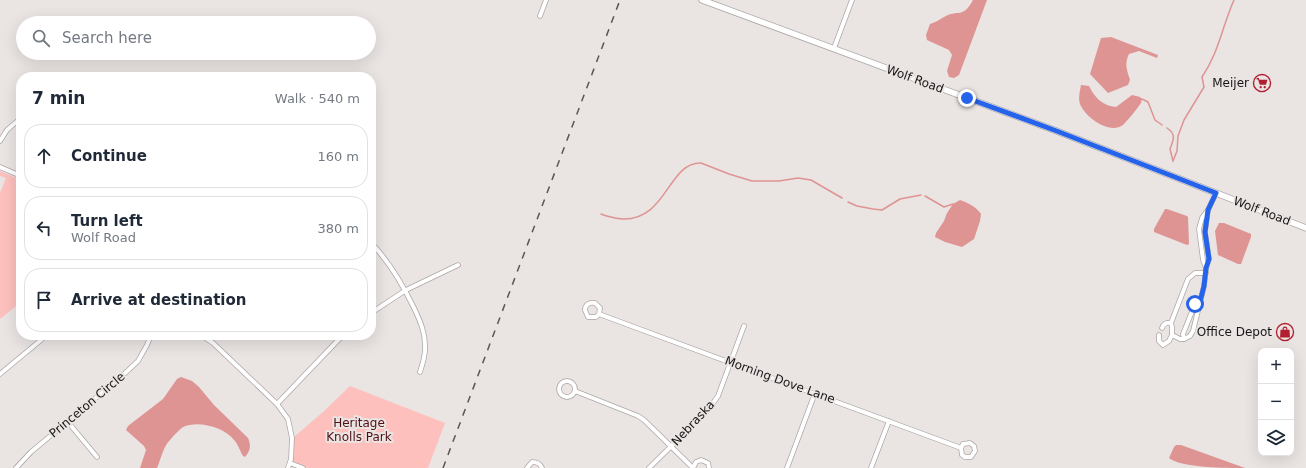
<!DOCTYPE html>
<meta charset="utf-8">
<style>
:root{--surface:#fff;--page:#f2f2f3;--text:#1f2937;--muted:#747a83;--line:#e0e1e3}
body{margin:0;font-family:"DejaVu Sans",sans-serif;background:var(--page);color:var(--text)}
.controls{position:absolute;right:12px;bottom:12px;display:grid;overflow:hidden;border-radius:8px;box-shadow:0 4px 16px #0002}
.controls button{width:36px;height:36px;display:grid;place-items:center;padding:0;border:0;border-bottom:1px solid var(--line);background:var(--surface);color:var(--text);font:20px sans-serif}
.stop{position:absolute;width:12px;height:12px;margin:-9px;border:3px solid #2563eb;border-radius:50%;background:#fff}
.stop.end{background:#2563eb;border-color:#fff;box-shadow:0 1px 4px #0008}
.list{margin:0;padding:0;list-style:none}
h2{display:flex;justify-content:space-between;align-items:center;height:52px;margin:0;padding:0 16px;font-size:17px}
h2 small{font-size:13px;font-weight:400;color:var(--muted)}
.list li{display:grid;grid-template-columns:26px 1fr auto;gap:12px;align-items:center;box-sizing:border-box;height:64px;margin:0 8px 8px;padding:0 8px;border:1px solid var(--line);border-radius:16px}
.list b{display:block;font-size:15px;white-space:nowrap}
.list p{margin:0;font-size:13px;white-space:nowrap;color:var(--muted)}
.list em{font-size:13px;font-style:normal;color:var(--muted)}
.icon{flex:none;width:22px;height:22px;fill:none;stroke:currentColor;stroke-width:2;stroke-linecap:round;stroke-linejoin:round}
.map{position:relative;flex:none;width:1306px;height:468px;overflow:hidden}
.search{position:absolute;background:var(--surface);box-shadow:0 4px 16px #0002;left:16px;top:16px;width:360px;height:44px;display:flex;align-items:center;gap:10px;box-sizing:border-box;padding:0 14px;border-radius:22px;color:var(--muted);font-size:15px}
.panel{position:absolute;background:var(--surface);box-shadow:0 4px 16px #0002;left:16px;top:72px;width:360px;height:268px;border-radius:16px}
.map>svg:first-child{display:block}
.green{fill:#fdc0bd}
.water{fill:#de9492}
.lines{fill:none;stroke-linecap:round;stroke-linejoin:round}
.stream{stroke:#de9492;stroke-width:1.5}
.minor-casing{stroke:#ada7a7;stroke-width:5.5}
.secondary-casing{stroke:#ada7a7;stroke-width:7}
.minor{stroke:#fff;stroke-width:4}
.secondary{stroke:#fff;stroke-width:5.5}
.rail{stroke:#595655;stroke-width:1.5;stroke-dasharray:7 7;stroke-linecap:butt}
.route{stroke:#2563eb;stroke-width:5}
.labels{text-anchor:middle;stroke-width:4;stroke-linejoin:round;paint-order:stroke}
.street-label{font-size:12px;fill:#171515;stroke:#eae4e3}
.poi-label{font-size:12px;fill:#171515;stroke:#eae4e3;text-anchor:end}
.park-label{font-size:12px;fill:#500f14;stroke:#eae4e3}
</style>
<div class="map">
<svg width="1306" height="468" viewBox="0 0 1306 468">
<rect width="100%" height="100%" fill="#eae4e3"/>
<!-- green -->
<g class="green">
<path d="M0 171 21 180V302L0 319V193L6 178 0 176Z"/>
<path d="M350 386 445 423 428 468H308L291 463 294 437 323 412Z"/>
</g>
<!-- water -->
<g class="water">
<path d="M973 0H987L959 75 954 78 949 77 947 71 952 55 949 50 927 40 926 35 930 24C936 22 939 20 944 17 958 9 963 19 973 0Z"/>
<path d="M1111 37 1158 55 1157 58 1139 51 1129 54C1124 64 1127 70 1130 80L1128 85 1108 93 1090 74 1101 38Z"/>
<path d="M1081 85 1089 86C1095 98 1103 106 1116 107L1132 95 1140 97 1142 99 1141 103C1137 109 1128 120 1123 125 1109 135 1085 117 1080 104 1078 98 1080 91 1081 85Z"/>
<path d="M960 200C969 203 976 207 981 214L980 221 974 239 962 247 945 242 935 237 936 233 944 221 947 213 953 204Z"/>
<path d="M1165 209H1167L1187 216 1188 217 1189 244 1187 245 1154 232V229Z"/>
<path d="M1219 223H1224L1251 234V237L1241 264H1238L1218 255 1215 231Z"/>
<path d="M181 377 192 381 199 387 214 405 248 438C251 445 251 450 245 457L243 456C240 451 238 444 234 440 224 427 198 420 183 427 179 430 173 436 170 440 163 447 161 459 157 468H140L146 450 144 446 126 430 128 426 163 399 177 379Z"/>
<path d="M1176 445H1181L1245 468C1227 468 1181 468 1169 458L1174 447Z"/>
</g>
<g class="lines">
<!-- stream -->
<g class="stream">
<path d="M1142 99 1148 102 1155 120 1162 125"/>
<path d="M1167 128C1176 134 1174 139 1170 149L1173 161"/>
<path d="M1173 161 1177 151 1178 136 1184 120 1204 87 1202 77C1219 52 1222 27 1234 0"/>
<path d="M925 196 944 207 953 204"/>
<path d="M848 202 857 206 873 209 882 210 900 199 921 195"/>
<path d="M601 214C608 217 615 218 622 219 667 221 668 162 701 163L729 174 752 181H779L798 178 811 180 842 198"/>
</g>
<!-- minor casing -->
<g class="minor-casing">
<g id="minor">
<path d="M540 16 546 0"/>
<path d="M834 48 852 0"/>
<path d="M0 141 7 130 21 118"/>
<path d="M0 167 21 176"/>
<path d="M371 243C390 262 403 285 415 310 420 321 425 332 425 345 426 354 423 363 420 372"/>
<path d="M1206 268 1203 260 1199 229 1202 218 1208 210 1216 193"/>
<path d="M1201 298 1195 304 1183 334 1184 339 1190 336 1193 331 1204 286 1206 268 1209 259 1205 232 1208 210"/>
<path d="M371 313 406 290 458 265"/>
<path d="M599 314 596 317H588L585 310C585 305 589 302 595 303L600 308 599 314 961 448 963 444 970 443 974 446 975 451 971 457H965L962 455 961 448"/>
<path d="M1162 328C1163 324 1167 322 1171 323"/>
<path d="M201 335 213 343 277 404 288 419 292 438 291 459 288 468"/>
<path d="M1159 335V341L1163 345 1169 341 1172 335V327L1171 323 1188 279 1195 273H1206"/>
<path d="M1172 335 1180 339H1184"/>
<path d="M0 374 47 335"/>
<circle cx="567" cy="389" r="8"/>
<path d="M575 391 638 416 644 420 693 468"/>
<path d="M277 404 343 335"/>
<path d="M67 421 97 457"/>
<path d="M290 463 303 468"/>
<path d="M16 468 31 452 122 376 138 361 147 345 151 335"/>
<path d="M527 468 532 462C537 462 540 463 542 468"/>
<path d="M649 468 709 409 718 396 744 326"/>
<path d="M693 468 696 462 701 460 708 463 709 468"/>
<path d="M787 468 815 393"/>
<path d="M871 468 889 421"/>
</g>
</g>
<!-- secondary casing -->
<g class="secondary-casing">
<path id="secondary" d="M702 0 1054 130 1306 228"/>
</g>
<!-- minor -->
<use href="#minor" class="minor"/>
<!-- secondary -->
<use href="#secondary" class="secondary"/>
<!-- rail -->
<path class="rail" d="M443 468 620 0"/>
</g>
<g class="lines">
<!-- route -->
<path class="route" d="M967 98 1054 130 1216 193 1208 210 1205 232 1209 259 1206 268 1204 286 1201 298 1195 304"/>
</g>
<!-- icons -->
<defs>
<g id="supermarket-ring" transform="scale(0.9)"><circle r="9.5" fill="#eae4e3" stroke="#b21f30" stroke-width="1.5"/><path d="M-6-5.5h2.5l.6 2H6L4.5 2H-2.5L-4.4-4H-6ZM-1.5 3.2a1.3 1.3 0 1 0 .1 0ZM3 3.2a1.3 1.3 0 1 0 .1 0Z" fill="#b21f30"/></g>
<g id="shop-ring" transform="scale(0.9)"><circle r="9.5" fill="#eae4e3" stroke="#b21f30" stroke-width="1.5"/><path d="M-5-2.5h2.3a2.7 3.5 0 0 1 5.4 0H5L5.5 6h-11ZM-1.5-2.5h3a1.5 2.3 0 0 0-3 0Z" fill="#b21f30"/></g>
</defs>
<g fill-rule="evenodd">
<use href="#supermarket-ring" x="1262" y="83"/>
<use href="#shop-ring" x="1285" y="332"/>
</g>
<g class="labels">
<!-- street labels -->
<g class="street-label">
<text transform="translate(915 79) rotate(20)" y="4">Wolf Road</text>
<text transform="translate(1262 211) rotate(21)" y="4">Wolf Road</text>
<text transform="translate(780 380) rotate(20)" y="4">Morning Dove Lane</text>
<text transform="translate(87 405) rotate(-40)" y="4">Princeton Circle</text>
<text transform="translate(693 423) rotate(-47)" y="4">Nebraska</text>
</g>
<!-- poi labels -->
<g class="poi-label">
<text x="1249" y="87">Meijer</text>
<text x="1272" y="336">Office Depot</text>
</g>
<!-- park labels -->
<g class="park-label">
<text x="359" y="427">Heritage<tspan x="359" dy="14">Knolls Park</tspan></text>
</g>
</g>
</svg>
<div class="controls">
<button>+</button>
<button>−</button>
<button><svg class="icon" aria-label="layers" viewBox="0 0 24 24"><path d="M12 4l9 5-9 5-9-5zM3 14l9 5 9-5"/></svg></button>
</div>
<div class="stop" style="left:1195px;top:304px"></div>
<div class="stop end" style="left:967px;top:98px"></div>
<div class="search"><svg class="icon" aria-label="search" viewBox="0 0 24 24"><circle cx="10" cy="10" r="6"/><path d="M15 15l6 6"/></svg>Search here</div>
<section class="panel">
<h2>7 min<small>Walk · 540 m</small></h2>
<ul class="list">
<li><svg class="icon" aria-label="ahead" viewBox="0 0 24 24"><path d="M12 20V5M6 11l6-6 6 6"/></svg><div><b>Continue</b></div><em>160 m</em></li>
<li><svg class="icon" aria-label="left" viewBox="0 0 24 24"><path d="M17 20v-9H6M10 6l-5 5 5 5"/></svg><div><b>Turn left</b><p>Wolf Road</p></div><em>380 m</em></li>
<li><svg class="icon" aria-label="arrive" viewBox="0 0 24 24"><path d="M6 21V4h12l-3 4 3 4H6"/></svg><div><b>Arrive at destination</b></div></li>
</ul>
</section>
</div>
